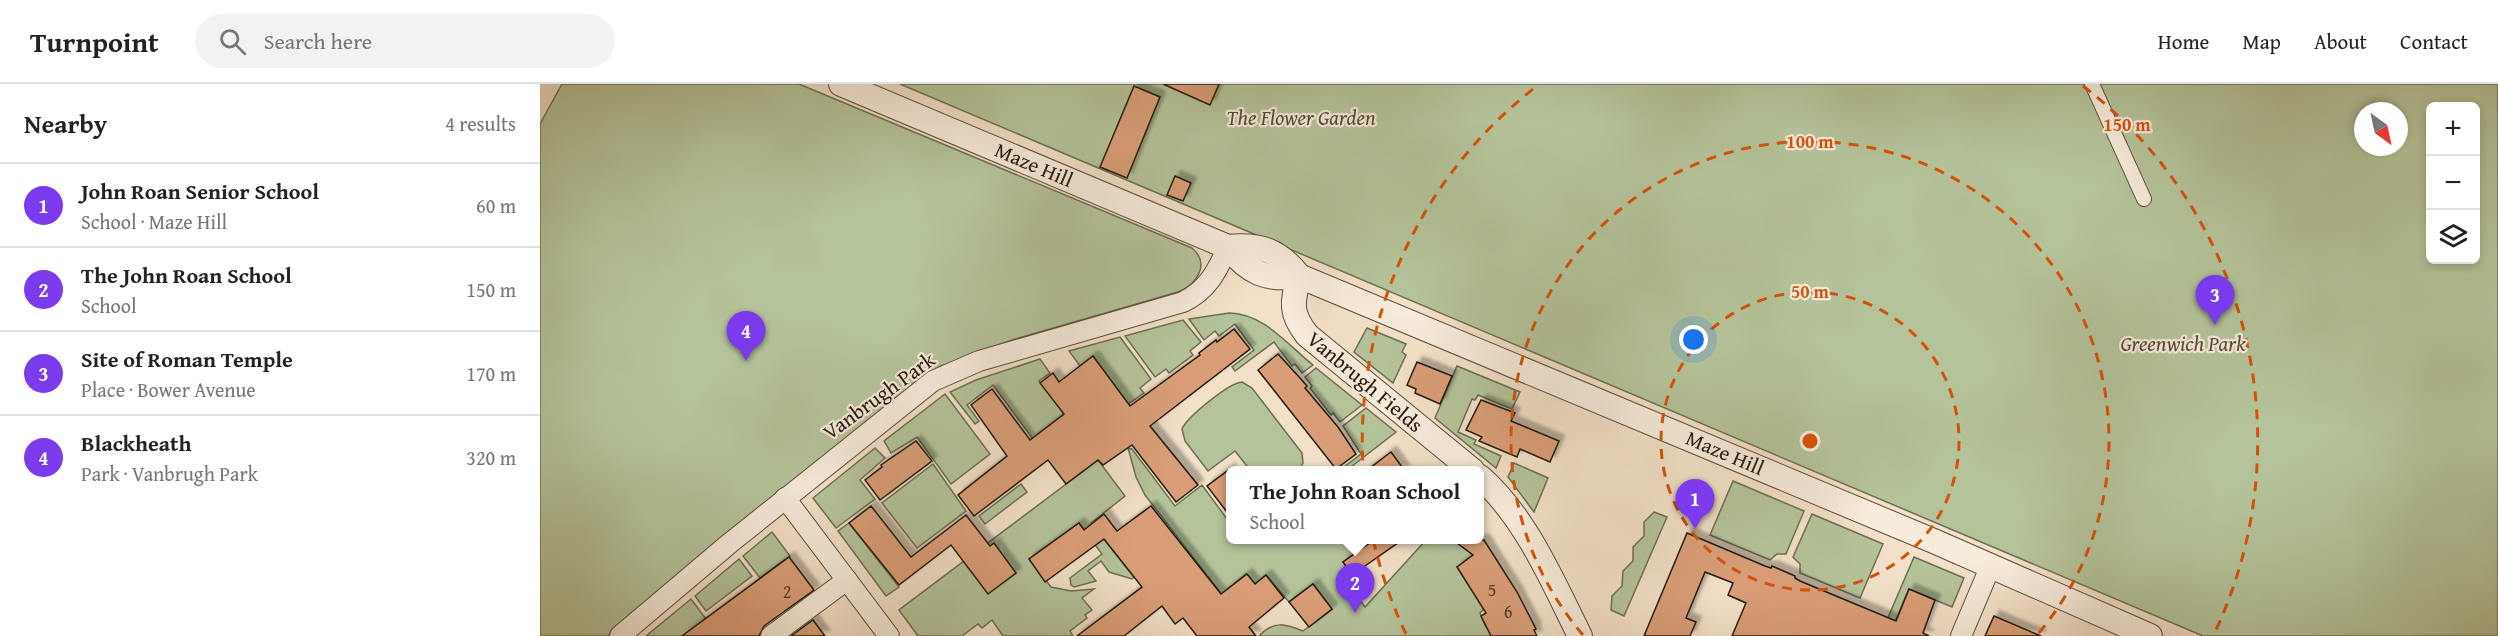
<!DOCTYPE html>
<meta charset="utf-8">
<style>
:root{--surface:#fff;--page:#f2f2f2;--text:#222;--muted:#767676;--line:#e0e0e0;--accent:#7c3aed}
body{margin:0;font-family:"Gentium Book Plus",serif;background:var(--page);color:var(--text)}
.controls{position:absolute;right:18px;top:18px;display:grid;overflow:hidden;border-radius:9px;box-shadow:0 3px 9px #0003}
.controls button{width:54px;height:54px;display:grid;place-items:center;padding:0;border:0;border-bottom:2px solid var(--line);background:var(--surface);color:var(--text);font:30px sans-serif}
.compass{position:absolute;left:1814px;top:18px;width:54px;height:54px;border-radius:50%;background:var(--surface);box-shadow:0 3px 9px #0003;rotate:147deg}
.you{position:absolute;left:1154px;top:256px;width:21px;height:21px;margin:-15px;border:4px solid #fff;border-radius:50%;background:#1a73e8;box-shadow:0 0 0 9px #1a73e833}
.badge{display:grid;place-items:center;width:39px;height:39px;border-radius:50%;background:var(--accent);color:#fff;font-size:20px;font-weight:700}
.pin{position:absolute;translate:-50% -50px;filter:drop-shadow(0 2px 3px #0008)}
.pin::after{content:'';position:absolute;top:32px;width:21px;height:18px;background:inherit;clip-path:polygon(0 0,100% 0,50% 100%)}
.popup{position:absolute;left:686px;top:382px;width:258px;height:78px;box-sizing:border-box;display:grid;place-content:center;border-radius:9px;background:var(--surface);filter:drop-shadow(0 2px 4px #0005);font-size:20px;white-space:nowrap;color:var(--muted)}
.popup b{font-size:22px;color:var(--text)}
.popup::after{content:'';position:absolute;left:50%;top:100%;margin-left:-12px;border:12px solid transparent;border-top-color:var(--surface)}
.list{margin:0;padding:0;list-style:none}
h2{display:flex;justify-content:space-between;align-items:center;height:78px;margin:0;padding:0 24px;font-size:26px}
h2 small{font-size:20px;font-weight:400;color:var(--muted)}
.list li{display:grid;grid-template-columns:39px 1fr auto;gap:18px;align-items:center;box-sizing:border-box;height:84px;padding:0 24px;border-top:2px solid var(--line)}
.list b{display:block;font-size:22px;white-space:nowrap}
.list p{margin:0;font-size:20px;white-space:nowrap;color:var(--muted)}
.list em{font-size:20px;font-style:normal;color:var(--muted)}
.icon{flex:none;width:33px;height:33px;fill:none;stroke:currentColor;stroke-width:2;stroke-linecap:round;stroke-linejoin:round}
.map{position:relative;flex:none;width:1958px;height:552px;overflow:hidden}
header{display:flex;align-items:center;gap:36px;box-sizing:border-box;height:84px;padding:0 30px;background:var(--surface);border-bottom:2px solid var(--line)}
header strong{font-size:28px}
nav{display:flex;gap:33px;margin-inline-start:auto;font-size:21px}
.search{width:420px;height:54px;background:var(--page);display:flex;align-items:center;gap:15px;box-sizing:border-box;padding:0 21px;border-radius:33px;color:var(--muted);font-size:22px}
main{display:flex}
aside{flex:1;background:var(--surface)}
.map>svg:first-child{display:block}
.green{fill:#b5c39a;stroke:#6c6e54;stroke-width:1.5;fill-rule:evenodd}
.building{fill:#d99e78;stroke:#231a0e;stroke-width:1.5;filter:url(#shadow)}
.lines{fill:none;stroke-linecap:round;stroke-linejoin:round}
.pedestrian-casing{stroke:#574c3c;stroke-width:16}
.minor-casing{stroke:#574c3c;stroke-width:22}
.tertiary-casing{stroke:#574c3c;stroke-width:26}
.pedestrian{stroke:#f7ebdb;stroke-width:14}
.minor{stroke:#f7ebdb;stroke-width:20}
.tertiary{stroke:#f7ebdb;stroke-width:24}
.ring{fill:none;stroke:#d4530c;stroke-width:3;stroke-dasharray:10 8}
.labels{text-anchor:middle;stroke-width:4.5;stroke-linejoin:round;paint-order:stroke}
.number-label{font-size:18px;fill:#503b28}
.park-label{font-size:21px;font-style:italic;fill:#4f4d38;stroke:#f7ebdb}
.street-label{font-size:21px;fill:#231a0e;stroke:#f7ebdb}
.centre{fill:#d4530c;stroke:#f7ebdb;stroke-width:3}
.ring-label{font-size:18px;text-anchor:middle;font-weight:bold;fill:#d4530c;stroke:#f7ebdb;stroke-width:4.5;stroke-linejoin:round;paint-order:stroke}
</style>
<header>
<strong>Turnpoint</strong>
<div class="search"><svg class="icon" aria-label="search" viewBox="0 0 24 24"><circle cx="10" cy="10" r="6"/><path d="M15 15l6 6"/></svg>Search here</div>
<nav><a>Home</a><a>Map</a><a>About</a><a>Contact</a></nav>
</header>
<main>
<aside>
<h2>Nearby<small>4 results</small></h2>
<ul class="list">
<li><span class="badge">1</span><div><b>John Roan Senior School</b><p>School · Maze Hill</p></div><em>60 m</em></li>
<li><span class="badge">2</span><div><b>The John Roan School</b><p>School</p></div><em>150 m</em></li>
<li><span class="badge">3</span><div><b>Site of Roman Temple</b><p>Place · Bower Avenue</p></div><em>170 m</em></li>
<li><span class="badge">4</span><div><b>Blackheath</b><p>Park · Vanbrugh Park</p></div><em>320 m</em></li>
</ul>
</aside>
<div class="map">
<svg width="1958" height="552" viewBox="0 0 1958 552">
<defs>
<filter id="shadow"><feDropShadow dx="5.5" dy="-5.5" stdDeviation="1.5" flood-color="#0004"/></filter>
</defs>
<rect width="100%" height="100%" fill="#f2e0c8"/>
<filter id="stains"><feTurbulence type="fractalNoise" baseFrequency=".00333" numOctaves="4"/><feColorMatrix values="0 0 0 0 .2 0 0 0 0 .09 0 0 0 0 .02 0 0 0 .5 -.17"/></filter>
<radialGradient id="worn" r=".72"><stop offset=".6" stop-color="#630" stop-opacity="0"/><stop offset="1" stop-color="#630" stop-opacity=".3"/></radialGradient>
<!-- green -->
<g class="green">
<path d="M22 0H259L652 164C671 180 656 201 638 208L472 256 399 283 340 327 173 460 68 552H0V40Z"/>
<path d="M360 0H1958V552H1663ZM1890 22H1936V176H1890ZM1823 27H1859V63H1823Z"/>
<path d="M689 229C723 229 748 261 773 281L762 289 755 280 752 282 734 258 695 287 692 283 714 266 695 240 679 252 675 247 664 256 649 235Z"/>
<path d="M643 236 661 258 650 267 653 271 629 289 626 285 615 293 585 252Z"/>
<path d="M827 244 866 260 862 268 866 271 853 299 814 268Z"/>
<path d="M580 253 611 295 600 304 604 309 588 320 553 272 540 282 529 267Z"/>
<path d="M500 275 510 289 499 297 524 330 493 355 453 301 427 321 439 337 435 340 410 308 436 296Z"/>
<path d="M917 282 980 308 972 325 938 311 935 316 932 315 918 348 936 356 934 360 961 372 956 384 895 334Z"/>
<path d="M776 284 822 321 800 338 793 329 791 331 770 304 772 302 765 293Z"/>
<path d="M702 298 712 304 762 369 763 379 759 386H710L695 367 668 387 645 357 642 345C647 333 689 299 702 298Z"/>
<path d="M405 310 450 370 411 400 377 353 351 369 344 357Z"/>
<path d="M826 324 856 348 807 386H800L821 370 803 342Z"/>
<path d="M335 364 345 374 320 396 335 415 296 444 273 414Z"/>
<path d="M588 364 592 365 635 422 662 401 690 439V456H703L706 458 710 456H834L803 478 812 491 805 496 825 523 886 456H913L934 471 917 483 944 525 940 529 946 543 957 552H719C734 536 745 540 763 547L792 525 773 500 749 518 726 491 715 500 706 490 694 500 699 507 687 517 605 411 596 393Z"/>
<path d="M558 376 585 412 551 439 594 493 592 495 569 488 561 477 548 487 556 497 534 503 531 501 530 494 562 470 539 439 489 475 511 503 531 507 554 505 542 514 552 526 545 531 547 534 530 547 533 552H463L452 536 442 544 438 540 422 552H378L359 526Z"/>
<path d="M974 379 1008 394 994 428 968 393Z"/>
<path d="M393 380 426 427 377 464 342 419Z"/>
<path d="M1193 397 1264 427 1246 470H1237L1230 476 1170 451Z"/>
<path d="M481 400 487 408 445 440 439 432Z"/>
<path d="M1114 428 1127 433 1084 532 1071 526 1072 512 1082 502 1083 487 1093 477V463L1104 452V438Z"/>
<path d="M1272 430 1343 460 1320 514 1260 489V480L1253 473Z"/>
<path d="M309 439 359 503 346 512 298 447Z"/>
<path d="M232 448 250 472 220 494 203 472Z"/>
<path d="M1374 473 1424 494 1412 523 1369 505 1349 552 1341 550Z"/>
<path d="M199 475 212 492 166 527 155 512Z"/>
<path d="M151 515 166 535 142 552H106Z"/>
</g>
<!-- building -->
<g class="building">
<path d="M623 0H679L670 21Z"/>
<path d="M594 2 620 13 587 94 560 83Z"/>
<path d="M635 92 651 99 643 117 627 111Z"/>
<path d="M694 245 710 265 610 342 658 401 636 418 592 361 563 381 558 376 526 400 508 376 434 432 418 411 467 372 431 321 452 305 490 356 524 330 500 299 513 289 519 298 553 272 590 322 660 271 659 269 676 256 677 258Z"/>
<path d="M738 270 760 294 767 302 765 304 798 343 816 370 796 385 718 286Z"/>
<path d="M877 278 912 292 900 320 875 309 876 305 867 301Z"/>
<path d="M941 316 975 329 971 337 1019 357 1010 378 980 365 977 373 939 357 942 353 926 346Z"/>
<path d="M376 357 392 377 340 416 325 396 342 383 341 381Z"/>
<path d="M851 368 865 387H826Z"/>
<path d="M690 385V432L667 402Z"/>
<path d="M331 422 371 473 426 431 450 462 454 459 476 489 448 510 411 461 359 501 309 439Z"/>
<path d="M611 422 681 510 707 490 715 500 726 491 744 514 709 543 716 552H657L643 534 635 540 622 522 584 552H537L602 503 564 455 505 498 489 475 539 439 544 446 564 430 577 447Z"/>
<path d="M1147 449 1225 482 1231 484 1232 482 1255 492V494L1260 497 1356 537 1369 505 1395 516 1383 549 1389 552H1192L1206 519 1188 511 1193 499 1165 488 1146 534 1156 538 1150 552H1104Z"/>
<path d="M834 456H862L812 491 803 478Z"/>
<path d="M913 456H944L977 508 996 545 994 546 997 552H951L941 532 946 529 917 483 933 471Z"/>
<path d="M249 473 274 506 224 542 219 552H142Z"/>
<path d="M773 500 792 525 769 543 749 518Z"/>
<path d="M1454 532 1501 552H1445Z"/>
<path d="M273 536 285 552H251Z"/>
</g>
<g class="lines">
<!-- pedestrian casing -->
<g class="pedestrian-casing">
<path id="pedestrian" d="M1552 0 1604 115"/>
</g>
<!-- minor casing -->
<g class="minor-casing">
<g id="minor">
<path d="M245 414 349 552"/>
<path d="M80 552 190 459 393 297 439 277 643 218C668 206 677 187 688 163"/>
<path d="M231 552 307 496"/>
<path d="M1421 552 1451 481"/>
</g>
</g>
<!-- tertiary casing -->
<g class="tertiary-casing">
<g id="tertiary">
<path d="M301 0 688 163C709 189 726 197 759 192L1396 458 1610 552"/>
<path d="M688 163C720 160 739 166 759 192"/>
<path d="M759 192C752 219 750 229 767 251L932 386"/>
<path d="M940 393C985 432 1013 498 1040 552"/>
</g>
</g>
<!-- pedestrian -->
<use href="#pedestrian" class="pedestrian"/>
<!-- minor -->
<use href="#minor" class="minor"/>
<!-- tertiary -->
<use href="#tertiary" class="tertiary"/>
</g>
<!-- distance rings -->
<g class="ring">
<circle cx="1270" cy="357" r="149"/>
<path d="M1043 551A299 299 0 1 1 1497 551"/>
<path d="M866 550A448 448 0 0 1 997 2M1543 2A448 448 0 0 1 1674 550"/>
</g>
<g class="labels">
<!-- number labels -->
<g class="number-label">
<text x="952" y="512">5</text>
<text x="247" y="514">2</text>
<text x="968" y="534">6</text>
</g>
<!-- park labels -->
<g class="park-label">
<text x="761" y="41">The Flower Garden</text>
<text x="1643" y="267">Greenwich Park</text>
</g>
<!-- street labels -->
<g class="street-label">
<text transform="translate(494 81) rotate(23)" y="7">Maze Hill</text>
<text transform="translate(825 298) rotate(40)" y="7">Vanbrugh Fields</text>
<text transform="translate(339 312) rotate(-36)" y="7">Vanbrugh Park</text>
<text transform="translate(1185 369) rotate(23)" y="7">Maze Hill</text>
</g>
</g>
<circle cx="1270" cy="357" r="9" class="centre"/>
<g class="ring-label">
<text x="1587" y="47">150 m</text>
<text x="1270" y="64">100 m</text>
<text x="1270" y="214">50 m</text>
</g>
<rect width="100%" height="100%" filter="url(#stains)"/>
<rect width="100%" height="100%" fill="url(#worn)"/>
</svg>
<div class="controls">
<button>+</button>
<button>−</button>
<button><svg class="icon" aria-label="layers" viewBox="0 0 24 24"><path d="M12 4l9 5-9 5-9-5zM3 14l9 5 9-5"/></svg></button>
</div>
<svg class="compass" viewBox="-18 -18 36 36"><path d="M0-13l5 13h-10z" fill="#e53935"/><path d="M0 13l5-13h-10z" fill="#767676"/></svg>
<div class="you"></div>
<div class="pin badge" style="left:1155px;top:445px">1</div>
<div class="pin badge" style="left:815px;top:529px">2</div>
<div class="popup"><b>The John Roan School</b>School</div>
<div class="pin badge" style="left:1675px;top:241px">3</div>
<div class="pin badge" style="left:206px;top:277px">4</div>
</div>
</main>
